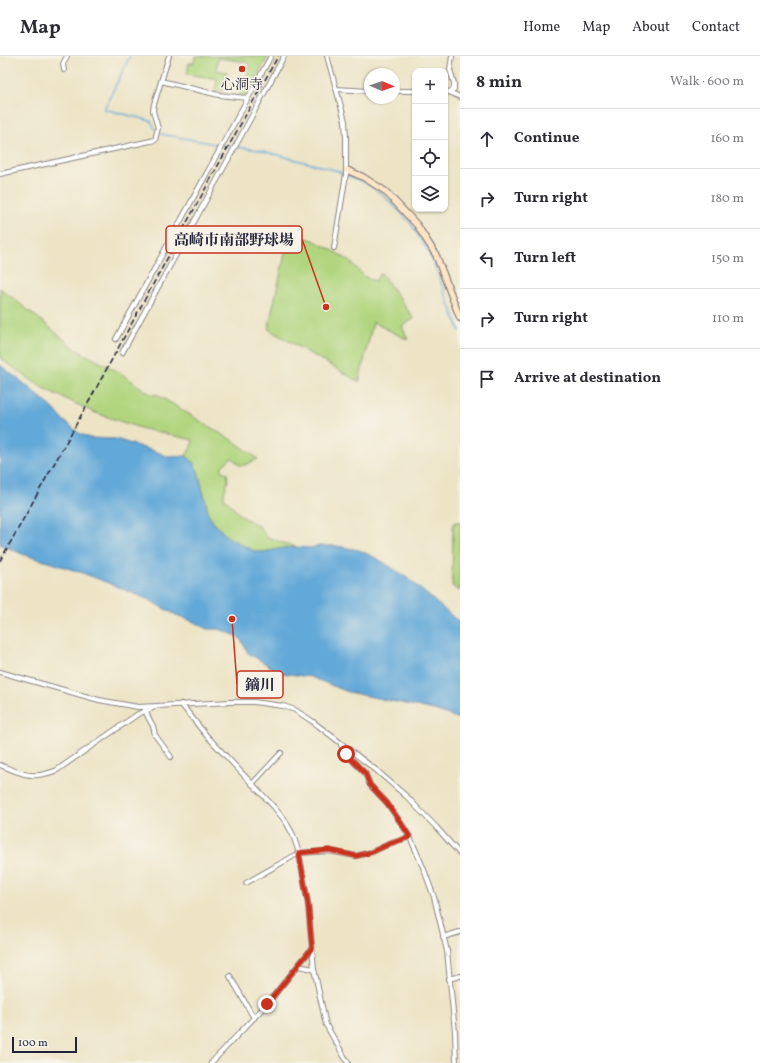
<!DOCTYPE html>
<meta charset="utf-8">
<style>
:root{--surface:#fff;--page:#f2f2f3;--text:#2b2b33;--muted:#7c7c81;--line:#e1e1e2}
body{margin:0;font-family:Vollkorn,"Noto Serif JP",serif;background:var(--page);color:var(--text)}
.controls{position:absolute;right:12px;top:12px;display:grid;overflow:hidden;border-radius:8px;box-shadow:0 1px 3px #0004}
.controls button{width:36px;height:36px;display:grid;place-items:center;padding:0;border:0;border-bottom:1px solid var(--line);background:var(--surface);color:var(--text);font:20px sans-serif}
.compass{position:absolute;left:364px;top:12px;width:36px;height:36px;border-radius:50%;background:var(--surface);box-shadow:0 1px 3px #0004;rotate:92deg}
.scale{position:absolute;left:12px;bottom:10px;width:65px;box-sizing:border-box;padding-left:4px;border:2px solid #22223b;border-top:0;font-size:11px;line-height:14px;white-space:nowrap;color:#22223b;-webkit-text-stroke:3px #f7f3e8;paint-order:stroke}
.stop{position:absolute;width:12px;height:12px;margin:-9px;border:3px solid #c8321e;border-radius:50%;background:#fff}
.stop.end{background:#c8321e;border-color:#fff;box-shadow:0 1px 4px #0008}
.list{margin:0;padding:0;list-style:none}
h2{display:flex;justify-content:space-between;align-items:center;height:52px;margin:0;padding:0 16px;font-size:17px}
h2 small{font-size:13px;font-weight:400;color:var(--muted)}
.list li{display:grid;grid-template-columns:26px 1fr auto;gap:12px;align-items:center;box-sizing:border-box;height:60px;padding:0 16px;border-top:1px solid var(--line)}
.list b{display:block;font-size:15px;white-space:nowrap}
.list em{font-size:13px;font-style:normal;color:var(--muted)}
.icon{flex:none;width:22px;height:22px;fill:none;stroke:currentColor;stroke-width:2;stroke-linecap:round;stroke-linejoin:round}
.map{position:relative;flex:none;width:460px;height:1007px;overflow:hidden}
header{display:flex;align-items:center;gap:24px;box-sizing:border-box;height:56px;padding:0 20px;background:var(--surface);border-bottom:1px solid var(--line)}
header strong{font-size:19px}
nav{display:flex;gap:22px;margin-inline-start:auto;font-size:14px}
main{display:flex}
aside{flex:1;background:var(--surface)}
.map>svg:first-child{display:block}
.green{fill:#b1d57e;stroke:#6a7c5c}
.water{fill:#62a8d8;stroke:#42658a}
.lines{fill:none;stroke-linecap:round;stroke-linejoin:round}
.stream{stroke:#62a8d8;stroke-width:1.5}
.street-casing{stroke:#888380;stroke-width:6}
.secondary-casing{stroke:#888380;stroke-width:8}
.street{stroke:#fff;stroke-width:4}
.secondary{stroke:#ffe4c6;stroke-width:5.5}
.rail{stroke:#22223b;stroke-width:1.5;stroke-dasharray:6 3;stroke-linecap:butt}
.route{stroke:#c8321e;stroke-width:5}
.poi-dot{fill:#c8321e;stroke:#f7f3e8;stroke-width:1.5}
.labels{text-anchor:middle;stroke-width:3.5;stroke-linejoin:round;paint-order:stroke}
.poi-label{font-size:14px;fill:#22223b;stroke:#f7f3e8}
.leader{fill:none;stroke:#c8321e;stroke-width:1.5}
.callout-dot{fill:#c8321e;stroke:#f7f3e8;stroke-width:1.5}
.callout{fill:#f7f3e8;stroke:#c8321e;stroke-width:1.5}
.callout-label{font-size:15px;text-anchor:middle;font-weight:bold;fill:#22223b}
</style>
<header>
<strong>Map</strong>
<nav><a>Home</a><a>Map</a><a>About</a><a>Contact</a></nav>
</header>
<main>
<div class="map">
<svg width="460" height="1007" viewBox="0 0 460 1007">
<rect width="100%" height="100%" fill="#f7f3e8"/>
<filter id="ink" filterUnits="userSpaceOnUse"><feTurbulence type="fractalNoise" baseFrequency=".025" numOctaves="2"/><feDisplacementMap in="SourceGraphic" scale="8" xChannelSelector="R" yChannelSelector="G"/><feConvolveMatrix kernelMatrix="1 2 1 2 8 2 1 2 1" color-interpolation-filters="sRGB"/></filter>
<filter id="wash" filterUnits="userSpaceOnUse"><feTurbulence type="fractalNoise" baseFrequency=".012" numOctaves="4" result="noise"/><feDisplacementMap in="SourceGraphic" scale="16" xChannelSelector="R" yChannelSelector="G"/><feGaussianBlur stdDeviation="0.9" result="paint"/><feColorMatrix in="noise" values="0 0 0 0 0 0 0 0 0 0 0 0 0 0 0 0 0 1.4 0 .05"/><feComposite in="paint" operator="in"/></filter>
<g filter="url(#wash)">
<rect width="100%" height="100%" fill="#ede4c6"/>
<!-- green -->
<g class="green">
<path d="M195 0H268V1L245 41 241 40 240 35 244 27H246L250 10 247 6 218 2 216 14 227 16 222 36 215 35 217 23 187 18 189 7H194Z"/>
<path d="M293 177 313 184 332 194 350 205 365 221 375 225 381 217 414 263 402 270 408 284 373 266 359 326 268 273 287 189 290 180Z"/>
<path d="M0 232 48 270 75 293 119 316 152 339 156 338 238 388 258 403 245 409H239L235 404 231 402 222 410V415L227 417 228 424 225 434 224 439 225 443 240 459 260 471 266 481 296 491 263 496 254 495 228 481 215 469 209 460 198 415 193 406 186 400 192 389 193 384 140 372 93 356 41 331 0 302Z"/>
<path d="M455 466H460V535L452 530 453 471Z"/>
</g>
<!-- water -->
<path class="water" d="M0 309 26 329 54 353 63 364 79 377 90 382 116 383 160 397 168 401 186 400 193 406 198 415 209 460 215 469 228 481 254 495 263 496 283 492 296 491 310 492 320 490H337L359 494 378 503 394 513 410 524 460 567V663L434 654 348 636 311 621 281 617 248 597 240 582 232 578 219 573H207L194 566 174 558 147 543 106 526 80 516 22 498 0 488Z"/>
<g class="lines">
<!-- stream -->
<g class="stream">
<path d="M130 0 104 53 151 65 155 73"/>
<path d="M161 78 215 88 259 94 335 114 368 128 383 139 409 165 413 171 429 197 434 209 460 275"/>
</g>
</g>
</g>
<g filter="url(#ink)">
<g class="lines">
<!-- street casing -->
<g class="street-casing">
<g id="street">
<path d="M327 0 345 65 346 82V118L334 192"/>
<path d="M64 14 63 8 67 0"/>
<path d="M161 25 219 39 247 42"/>
<path d="M336 33 370 35"/>
<path d="M394 35H415"/>
<path d="M445 36H449L460 41"/>
<path d="M449 36 454 33V27L450 14 452 0"/>
<path d="M0 118 155 84 158 72 153 55 154 48 169 0"/>
<path d="M116 283 271 0"/>
<path d="M122 297C176 198 231 100 284 0"/>
<path d="M0 616 99 644 138 651 230 646H254L283 650 295 654 312 665 376 714 406 740 437 772 460 798"/>
<path d="M181 648 206 679 274 751 286 766 293 779 299 797 308 848 314 913 326 969 348 1007"/>
<path d="M145 653 148 661 153 670 155 679 171 701"/>
<path d="M341 689 346 698 365 717 370 729 387 747 401 767 410 781 423 811 434 841 447 895 455 976 456 1007"/>
<path d="M0 709C8 712 23 719 31 719 40 720 50 717 57 714L138 658 153 652"/>
<path d="M252 728 281 697"/>
<path d="M246 827 299 797 329 795 356 800 372 796 389 788 410 781"/>
<path d="M443 881 460 876"/>
<path d="M298 910 314 913"/>
<path d="M230 920 254 962"/>
<path d="M449 923 460 920"/>
<path d="M211 1007 267 948 312 892"/>
</g>
</g>
<!-- secondary casing -->
<g class="secondary-casing">
<path id="secondary" d="M347 114 363 121 385 135 417 169 436 199 460 262"/>
</g>
<!-- street -->
<use href="#street" class="street"/>
<!-- secondary -->
<use href="#secondary" class="secondary"/>
<!-- rail -->
<path class="rail" d="M0 505 93 338 278 0"/>
</g>
</g>
<g class="lines" filter="url(#ink)">
<!-- route -->
<path class="route" d="M267 948 312 892 308 848 299 797 329 794 356 800 372 796 389 788 410 781 401 767 387 747 370 729 365 717 346 698"/>
</g>
<!-- markers -->
<circle class="poi-dot" cx="242" cy="13" r="4"/>
<g class="labels">
<!-- poi labels -->
<g class="poi-label">
<text x="242" y="33">心洞寺</text>
</g>
</g>
<!-- callouts -->
<path class="leader" d="M326 251L302 183M232 563L237 628"/>
<g class="callout-dot">
<circle cx="326" cy="251" r="4"/>
<circle cx="232" cy="563" r="4"/>
</g>
<g class="callout">
<rect x="166" y="170" width="136" height="27" rx="4"/>
<rect x="237" y="615" width="46" height="27" rx="4"/>
</g>
<g class="callout-label">
<text x="234" y="189">高崎市南部野球場</text>
<text x="260" y="634">鏑川</text>
</g>
</svg>
<div class="controls">
<button>+</button>
<button>−</button>
<button><svg class="icon" aria-label="locate" viewBox="0 0 24 24"><circle cx="12" cy="12" r="6"/><path d="M12 2v4M12 18v4M2 12h4M18 12h4"/></svg></button>
<button><svg class="icon" aria-label="layers" viewBox="0 0 24 24"><path d="M12 4l9 5-9 5-9-5zM3 14l9 5 9-5"/></svg></button>
</div>
<svg class="compass" viewBox="-18 -18 36 36"><path d="M0-13l5 13h-10z" fill="#e53935"/><path d="M0 13l5-13h-10z" fill="#7c7c81"/></svg>
<div class="scale">100 m</div>
<div class="stop" style="left:346px;top:698px"></div>
<div class="stop end" style="left:267px;top:948px"></div>
</div>
<aside>
<h2>8 min<small>Walk · 600 m</small></h2>
<ul class="list">
<li><svg class="icon" aria-label="ahead" viewBox="0 0 24 24"><path d="M12 20V5M6 11l6-6 6 6"/></svg><div><b>Continue</b></div><em>160 m</em></li>
<li><svg class="icon" aria-label="right" viewBox="0 0 24 24"><path d="M7 20v-9h11M14 6l5 5-5 5"/></svg><div><b>Turn right</b></div><em>180 m</em></li>
<li><svg class="icon" aria-label="left" viewBox="0 0 24 24"><path d="M17 20v-9H6M10 6l-5 5 5 5"/></svg><div><b>Turn left</b></div><em>150 m</em></li>
<li><svg class="icon" aria-label="right" viewBox="0 0 24 24"><path d="M7 20v-9h11M14 6l5 5-5 5"/></svg><div><b>Turn right</b></div><em>110 m</em></li>
<li><svg class="icon" aria-label="arrive" viewBox="0 0 24 24"><path d="M6 21V4h12l-3 4 3 4H6"/></svg><div><b>Arrive at destination</b></div></li>
</ul>
</aside>
</main>
